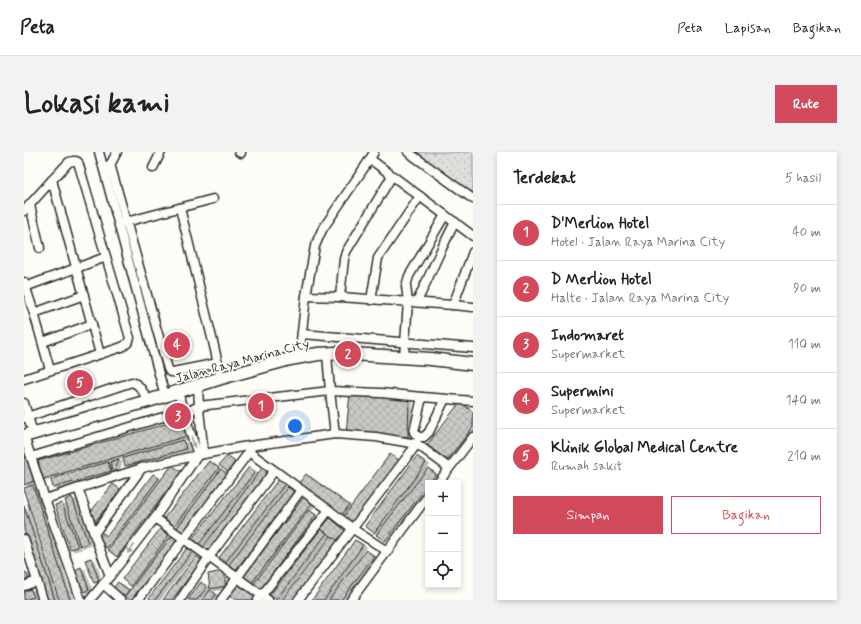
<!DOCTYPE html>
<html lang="id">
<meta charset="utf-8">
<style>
:root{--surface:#fff;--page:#f2f2f2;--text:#222;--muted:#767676;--line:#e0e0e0;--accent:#d1495b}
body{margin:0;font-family:Mynerve,sans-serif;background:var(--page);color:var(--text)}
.controls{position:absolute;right:12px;bottom:12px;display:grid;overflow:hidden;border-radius:0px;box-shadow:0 2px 6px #0003}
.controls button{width:36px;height:36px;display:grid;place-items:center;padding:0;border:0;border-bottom:1px solid var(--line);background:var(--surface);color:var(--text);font:20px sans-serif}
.you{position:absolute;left:271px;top:274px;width:14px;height:14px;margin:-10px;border:3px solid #fff;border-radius:50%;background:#1a73e8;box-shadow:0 0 0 6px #1a73e833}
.badge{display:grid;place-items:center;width:26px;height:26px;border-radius:50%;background:var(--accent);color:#fff;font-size:13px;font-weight:700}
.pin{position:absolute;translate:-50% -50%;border:2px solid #fff;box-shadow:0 1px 4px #0006}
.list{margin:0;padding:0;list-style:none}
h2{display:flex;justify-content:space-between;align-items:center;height:52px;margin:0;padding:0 16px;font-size:17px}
h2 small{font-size:13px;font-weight:400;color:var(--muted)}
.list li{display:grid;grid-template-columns:26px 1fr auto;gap:12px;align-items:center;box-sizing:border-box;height:56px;padding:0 16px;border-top:1px solid var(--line)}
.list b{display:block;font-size:15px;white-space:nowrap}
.list p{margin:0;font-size:13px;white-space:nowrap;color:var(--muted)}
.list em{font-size:13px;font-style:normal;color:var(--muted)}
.actions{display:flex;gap:8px;padding:12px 16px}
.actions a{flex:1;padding:9px 0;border:1px solid var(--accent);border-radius:0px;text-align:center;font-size:14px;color:var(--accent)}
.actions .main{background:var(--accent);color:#fff}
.icon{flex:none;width:22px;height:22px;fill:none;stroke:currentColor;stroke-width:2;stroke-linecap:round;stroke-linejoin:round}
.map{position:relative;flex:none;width:449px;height:448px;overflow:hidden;border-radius:0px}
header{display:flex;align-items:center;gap:24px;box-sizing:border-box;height:56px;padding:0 20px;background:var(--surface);border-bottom:1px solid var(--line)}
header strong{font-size:19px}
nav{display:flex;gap:22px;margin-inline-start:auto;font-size:14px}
.intro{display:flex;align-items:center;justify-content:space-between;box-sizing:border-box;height:96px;padding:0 24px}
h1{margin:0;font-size:28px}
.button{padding:10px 18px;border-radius:0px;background:var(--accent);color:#fff;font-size:14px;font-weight:700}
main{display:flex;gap:24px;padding:0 24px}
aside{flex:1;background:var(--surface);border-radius:0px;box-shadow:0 2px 6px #0003}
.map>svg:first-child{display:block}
.grass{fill:url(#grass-dots);stroke:#858482}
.building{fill:url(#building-cross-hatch);stroke:#2b2b2b;filter:url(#shadow)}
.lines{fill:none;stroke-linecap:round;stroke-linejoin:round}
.street-casing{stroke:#2b2b2b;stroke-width:11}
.secondary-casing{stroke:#2b2b2b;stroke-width:15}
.street{stroke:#fdfcf7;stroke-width:8}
.secondary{stroke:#fdfcf7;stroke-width:12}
.oneway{fill:#9e9e9b}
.labels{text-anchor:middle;stroke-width:3.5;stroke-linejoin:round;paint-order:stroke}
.street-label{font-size:13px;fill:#2b2b2b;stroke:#fdfcf7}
</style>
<header>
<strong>Peta</strong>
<nav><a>Peta</a><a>Lapisan</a><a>Bagikan</a></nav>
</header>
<div class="intro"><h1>Lokasi kami</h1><a class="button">Rute</a></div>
<main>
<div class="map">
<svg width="449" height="448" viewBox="0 0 449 448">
<defs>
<pattern id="grass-dots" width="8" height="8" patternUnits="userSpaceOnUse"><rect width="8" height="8" fill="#dfdeda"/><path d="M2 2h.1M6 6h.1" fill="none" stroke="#c0bfbb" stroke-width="1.8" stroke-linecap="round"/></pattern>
<pattern id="building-cross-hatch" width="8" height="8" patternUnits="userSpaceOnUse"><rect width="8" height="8" fill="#c9c8c4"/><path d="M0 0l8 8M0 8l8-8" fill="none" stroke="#adaca9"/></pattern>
<filter id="shadow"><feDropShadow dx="3.5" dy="2" stdDeviation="0" flood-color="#0004"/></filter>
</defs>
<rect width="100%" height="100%" fill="#fdfcf7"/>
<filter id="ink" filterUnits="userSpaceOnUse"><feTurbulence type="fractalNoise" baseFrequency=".025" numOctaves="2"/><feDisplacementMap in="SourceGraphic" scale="8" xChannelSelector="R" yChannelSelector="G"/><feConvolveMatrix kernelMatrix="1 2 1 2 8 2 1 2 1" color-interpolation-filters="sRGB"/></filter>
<g filter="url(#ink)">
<!-- grass -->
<path class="grass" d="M389 0H449V43Z"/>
<!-- building -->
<g class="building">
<path d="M155 187 158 196 150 199 147 189Z"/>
<path d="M58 220 64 238 54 240 48 224Z"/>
<path d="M326 241 385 245 384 285 322 281Z"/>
<path d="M232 249H241L242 261 232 262Z"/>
<path d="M436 250 449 260V275L423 308 403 293Z"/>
<path d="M158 267 163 284 19 327 14 309Z"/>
<path d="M159 288 162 297 101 314 99 306Z"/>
<path d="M366 302 376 309 330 371 320 364Z"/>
<path d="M203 304 211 310 204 320 195 313Z"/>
<path d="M393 304 402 311 350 381 341 374Z"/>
<path d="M0 305H2L10 329 0 333Z"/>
<path d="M95 307 89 323 86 310Z"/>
<path d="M185 309 195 316 150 374 140 366Z"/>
<path d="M84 310 87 319 29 336 27 327Z"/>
<path d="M148 313 157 320 93 405 84 398Z"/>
<path d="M225 315 231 320 175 392 168 387Z"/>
<path d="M238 316 245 321 186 400 179 395Z"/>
<path d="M404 316 412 322 405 331H404V333L361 389 352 383Z"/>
<path d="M197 317 204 323 160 382 153 376Z"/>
<path d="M129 322 135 326 83 396 73 389 79 381 83 384Z"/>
<path d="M282 322 325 353 318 363 274 332Z"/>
<path d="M254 328 261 332 200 412 194 407Z"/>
<path d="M89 332 97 338 71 369 64 363Z"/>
<path d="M9 333 46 448H35L0 339V336Z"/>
<path d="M264 335 271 340 211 419 204 414Z"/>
<path d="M48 345 64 391 56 394 41 348Z"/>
<path d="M280 345 288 351 227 432 219 425Z"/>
<path d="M38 351 54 395 46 397 31 353Z"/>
<path d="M0 354 31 448H23L0 378Z"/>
<path d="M285 358 292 363 236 438 229 433Z"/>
<path d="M306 366 322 379 314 389 297 377Z"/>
<path d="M136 377 145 383 107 434 98 427Z"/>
<path d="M297 377 303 381 252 448 246 443Z"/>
<path d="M307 384 314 389 269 448H258Z"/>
<path d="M146 386 152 390 107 448H106L101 444Z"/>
<path d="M331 388 339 393 300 448H288Z"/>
<path d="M163 396 168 400 131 448H127L125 446Z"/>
<path d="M342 398 350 404 317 448H305Z"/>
<path d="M172 404 178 408 148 448H139Z"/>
<path d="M67 406 75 429 70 431 61 408Z"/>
<path d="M57 415 65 438 59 440 51 418Z"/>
<path d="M199 419 202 434 186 437 184 422Z"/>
<path d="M2 420 5 428 0 430V421Z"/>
<path d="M94 430 105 438 99 446 88 438Z"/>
<path d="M177 430 183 435 173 448H164Z"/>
<path d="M213 432 232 445 230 448H212L205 444Z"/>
<path d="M6 436 10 445 0 448V439Z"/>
<path d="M186 438 192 442 188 448H179Z"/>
</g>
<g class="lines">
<!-- street casing -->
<g class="street-casing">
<g id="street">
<path d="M75 0 141 244"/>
<path d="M215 0 217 1"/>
<path d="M384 0 449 47"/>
<path d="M346 7 350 0"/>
<path d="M86 12 144 217 146 220H149L194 211"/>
<path d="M129 16 137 0"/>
<path d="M84 17 93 0"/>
<path d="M28 28 76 202"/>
<path d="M6 53 16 96"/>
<path d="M156 56 190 194 197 226"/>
<path d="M0 59 28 28 45 10 49 9H52L54 10 106 186C105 191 102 193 98 195L0 227"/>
<path d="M98 71 189 47"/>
<path d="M0 130 10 161 26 218"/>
<path d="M1 135 82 105"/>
<path d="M282 144 316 145 429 153 449 155"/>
<path d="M316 145 320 107 322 100 368 24"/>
<path d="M347 148 354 106 396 44"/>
<path d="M393 150 417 98 431 70"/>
<path d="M429 153 449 100"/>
<path d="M10 161 60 143"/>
<path d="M278 182 449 196"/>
<path d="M19 190 68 172"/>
<path d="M303 202 306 239 311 282"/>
<path d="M380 205 384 150 382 134 385 124 421 63"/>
<path d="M275 206 282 144 291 94 298 78 346 7 449 84"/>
<path d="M174 233 175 254V258L180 302"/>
<path d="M398 245 390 280 394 285H400L405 280 421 247"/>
<path d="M0 251 9 281"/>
<path d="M0 266 108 230C117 233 120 242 124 249"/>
<path d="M0 284 21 347 57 448"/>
<path d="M225 300 305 358 329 377 363 399"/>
<path d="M7 305 159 259 167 258 175 254 306 239 357 241 398 245 449 249"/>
<path d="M414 331 449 285"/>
<path d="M54 336 70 382 86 424"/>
<path d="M21 347 118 316 174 303 218 295 311 282 352 285 393 292 425 316"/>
<path d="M131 366 244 448"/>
<path d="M70 382 118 316"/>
<path d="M0 387 19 448"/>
<path d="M79 432 97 448"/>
<path d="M0 434 13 429"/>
<path d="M66 448 86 424 131 366 174 303 159 259 154 239"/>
<path d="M114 448 225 300 228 294"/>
<path d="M156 448 185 405 250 319"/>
<path d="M197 448 277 338"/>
<path d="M234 448 305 358"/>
<path d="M274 448 393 292"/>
<path d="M327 448 404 344"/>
</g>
</g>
<!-- secondary casing -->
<g class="secondary-casing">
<path id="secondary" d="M0 284 124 249 197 226 266 207 294 202 312 201 407 207 449 212"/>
</g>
<!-- street -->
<use href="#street" class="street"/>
<!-- secondary -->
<use href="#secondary" class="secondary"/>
</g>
<!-- one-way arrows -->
<defs><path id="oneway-solid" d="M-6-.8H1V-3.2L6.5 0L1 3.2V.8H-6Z"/></defs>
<g class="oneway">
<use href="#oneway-solid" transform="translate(169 290) rotate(71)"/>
<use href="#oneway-solid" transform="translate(107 397) rotate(128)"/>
</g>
</g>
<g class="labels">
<!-- street labels -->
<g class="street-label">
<text transform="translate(218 208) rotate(-15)" y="5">Jalan Raya Marina City</text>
</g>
</g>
</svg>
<div class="controls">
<button>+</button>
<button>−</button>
<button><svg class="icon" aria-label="locate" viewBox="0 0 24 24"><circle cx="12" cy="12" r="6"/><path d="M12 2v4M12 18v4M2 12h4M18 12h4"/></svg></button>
</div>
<div class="you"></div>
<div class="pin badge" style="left:237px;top:254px">1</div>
<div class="pin badge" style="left:324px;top:202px">2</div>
<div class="pin badge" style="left:154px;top:264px">3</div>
<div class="pin badge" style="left:153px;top:193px">4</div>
<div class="pin badge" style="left:56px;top:231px">5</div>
</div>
<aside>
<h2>Terdekat<small>5 hasil</small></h2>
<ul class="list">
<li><span class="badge">1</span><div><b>D'Merlion Hotel</b><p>Hotel · Jalan Raya Marina City</p></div><em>40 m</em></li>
<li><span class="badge">2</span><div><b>D Merlion Hotel</b><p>Halte · Jalan Raya Marina City</p></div><em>90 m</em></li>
<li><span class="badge">3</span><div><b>Indomaret</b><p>Supermarket</p></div><em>110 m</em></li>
<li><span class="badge">4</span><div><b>Supermini</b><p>Supermarket</p></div><em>140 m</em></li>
<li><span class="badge">5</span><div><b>Klinik Global Medical Centre</b><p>Rumah sakit</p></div><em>210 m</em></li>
</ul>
<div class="actions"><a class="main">Simpan</a><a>Bagikan</a></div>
</aside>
</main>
